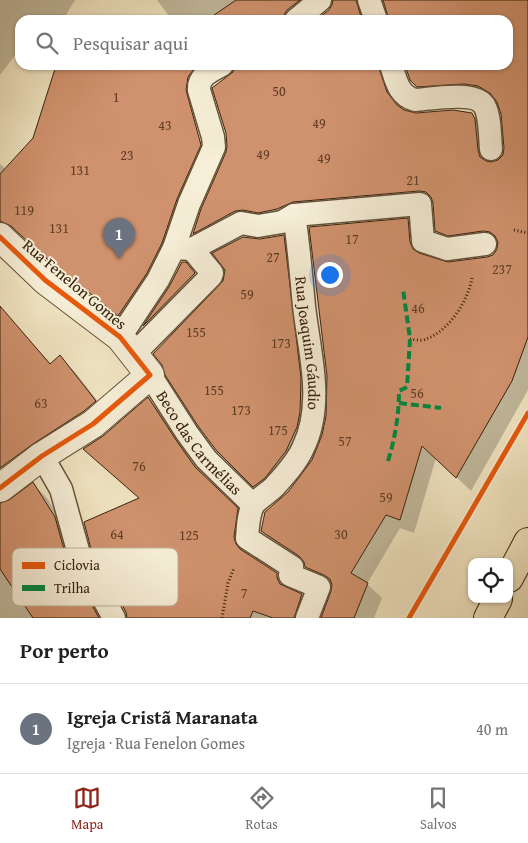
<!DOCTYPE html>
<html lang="pt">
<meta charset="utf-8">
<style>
:root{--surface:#fff;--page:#f2f2f2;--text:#202124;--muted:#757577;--line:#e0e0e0;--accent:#8f2418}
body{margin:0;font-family:"Gentium Book Plus",serif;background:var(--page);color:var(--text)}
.controls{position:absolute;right:15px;bottom:15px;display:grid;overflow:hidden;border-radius:10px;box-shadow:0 1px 4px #0004}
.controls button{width:45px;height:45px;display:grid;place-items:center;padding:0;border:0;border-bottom:1px solid var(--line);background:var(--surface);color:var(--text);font:25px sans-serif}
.you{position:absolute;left:329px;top:274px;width:18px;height:18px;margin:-12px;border:4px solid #fff;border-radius:50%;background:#1a73e8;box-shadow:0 0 0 8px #1a73e833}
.badge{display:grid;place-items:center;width:32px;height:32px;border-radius:50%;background:var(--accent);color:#fff;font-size:16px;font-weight:700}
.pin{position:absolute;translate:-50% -41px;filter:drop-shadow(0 1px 2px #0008)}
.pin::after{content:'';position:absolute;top:26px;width:18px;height:15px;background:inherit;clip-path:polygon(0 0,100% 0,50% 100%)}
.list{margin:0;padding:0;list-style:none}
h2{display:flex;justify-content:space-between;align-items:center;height:65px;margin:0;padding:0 20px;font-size:21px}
h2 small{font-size:16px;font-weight:400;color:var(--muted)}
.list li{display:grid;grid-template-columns:32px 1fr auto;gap:15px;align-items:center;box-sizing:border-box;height:90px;padding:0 20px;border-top:1px solid var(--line)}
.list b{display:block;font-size:19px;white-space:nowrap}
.list p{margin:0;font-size:16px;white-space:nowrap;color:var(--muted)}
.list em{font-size:16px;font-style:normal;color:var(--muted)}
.icon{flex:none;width:28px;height:28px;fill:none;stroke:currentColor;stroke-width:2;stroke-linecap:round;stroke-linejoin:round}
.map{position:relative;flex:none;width:528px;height:618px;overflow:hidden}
.search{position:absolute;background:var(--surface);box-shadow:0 1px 4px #0004;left:15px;right:15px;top:15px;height:55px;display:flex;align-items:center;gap:12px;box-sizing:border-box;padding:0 18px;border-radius:15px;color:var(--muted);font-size:19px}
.sheet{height:155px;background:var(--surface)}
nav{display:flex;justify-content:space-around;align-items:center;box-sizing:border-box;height:70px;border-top:1px solid var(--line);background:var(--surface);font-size:14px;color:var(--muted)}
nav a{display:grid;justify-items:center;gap:2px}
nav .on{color:var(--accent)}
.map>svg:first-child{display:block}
.shadow{fill:#0003;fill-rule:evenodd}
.building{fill:#d0926e;stroke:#38210c}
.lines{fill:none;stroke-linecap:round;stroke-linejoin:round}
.service-casing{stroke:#66523a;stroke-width:25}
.minor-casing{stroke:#66523a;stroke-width:30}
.primary-casing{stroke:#38210c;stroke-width:30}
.path{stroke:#38210c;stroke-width:3;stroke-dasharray:1 2.5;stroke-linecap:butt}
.service{stroke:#f6eed7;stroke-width:22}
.minor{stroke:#f6eed7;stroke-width:28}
.primary{stroke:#f1e5c2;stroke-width:28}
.quiet{stroke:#00873e;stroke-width:4;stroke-dasharray:8 4;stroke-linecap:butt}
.cycleway-casing{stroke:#f6eed7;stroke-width:8}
.cycleway{stroke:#e8590c;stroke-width:5}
.labels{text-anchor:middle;stroke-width:4;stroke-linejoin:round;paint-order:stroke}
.number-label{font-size:14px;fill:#5e3d24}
.street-label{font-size:16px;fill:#38210c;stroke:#f6eed7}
.key{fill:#f6eed7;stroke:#bdb09a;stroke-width:1}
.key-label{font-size:14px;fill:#38210c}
</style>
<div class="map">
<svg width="528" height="618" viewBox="0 0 528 618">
<rect width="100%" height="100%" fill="#f1e5c2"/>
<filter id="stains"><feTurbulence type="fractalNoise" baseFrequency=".004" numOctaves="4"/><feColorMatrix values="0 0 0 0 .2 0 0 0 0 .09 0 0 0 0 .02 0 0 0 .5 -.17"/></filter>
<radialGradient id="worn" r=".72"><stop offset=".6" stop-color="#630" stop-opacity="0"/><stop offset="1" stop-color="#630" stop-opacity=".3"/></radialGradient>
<!-- shadow -->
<g class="shadow">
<path d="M0 0H75L63 20H20V49L0 75Z"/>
<path d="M157 0H528V390L471 491 436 458 414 533 400 528 367 584 382 598 374 618H322L333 586 320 581 306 566 305 564 276 545 262 531 313 461 408 220 422 234 424 256 448 263 488 258 493 256 498 250 499 245 463 249 451 245 437 231 434 205 307 216 258 224 208 247 194 233 202 209 232 185 234 73 236 66 231 67 206 85 192 71 189 65H508V20H390L384 1H380L371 20H318L329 11 333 5 334 0 326 4 306 20H172ZM401 66H406L411 79 432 100 479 98 498 103 501 107 505 148 504 156 499 161 491 163 489 134 486 128 472 114 410 113 403 109 398 102Z"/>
<path d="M57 65H129L213 162 133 329 57 268 26 239 17 236 0 222V164L6 169 34 139Z"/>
<path d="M283 236 299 252 316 395 270 502 217 450 224 281 260 240Z"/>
<path d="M193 271 202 282 151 333 145 326 170 288Z"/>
<path d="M6 315 52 365 60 357 75 372 110 417 0 479V320Z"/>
<path d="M148 399 162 413 209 482 251 524 248 552 249 556 276 574 291 590 301 595 316 610 312 618H128L140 499 104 437Z"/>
<path d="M33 484 47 498 69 533 104 618H0V504L3 505Z"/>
</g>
<!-- building -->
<g class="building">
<path d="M236 0H300L287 10 284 15 283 20H207Z"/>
<path d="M333 0H356L362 20H316L329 10 332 5Z"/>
<path d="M383 0H528V337L512 381 456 478 422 446 400 520 386 515 351 573 368 583 354 618H321L331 591 332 585 330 579 324 575 305 567 304 562 299 556 261 531 265 512 288 492 312 460 322 435 326 416 327 376 309 227 408 218 410 242 413 249 419 253 448 262 487 257 493 255 497 249 498 242 495 236 490 232 483 231 448 236 435 231 433 203 431 197 426 192 419 191 293 202 277 209 258 213 243 210 235 211 193 234 201 209 226 152 227 146 226 133 212 88 233 72 235 65H378L387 92 397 105 404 110 416 113 453 110 472 113 475 119 478 150 480 157 486 161 491 162 498 160 503 155 504 148 501 114 497 102 490 93 478 86 464 84 417 87 410 80 405 65H508V20H389Z"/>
<path d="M58 65H197L188 77 186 90 201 145 177 199 162 243 147 273 118 316 41 254 11 226 0 221V174L33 138 54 72Z"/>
<path d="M284 235 301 378 300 412 297 427 286 451 265 478 253 487 216 450 198 426 165 375 162 365 153 354 223 281 225 270 212 253 243 237 260 239Z"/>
<path d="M182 262H186L195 273 143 326 169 287Z"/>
<path d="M0 306 50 364 60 355 96 401 84 411 33 444 0 468Z"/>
<path d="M148 397 176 440 195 467 238 508 234 537 236 544 240 549 277 573V578L280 584 302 594 294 618H273L253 611 250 618H127L126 612 91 549 84 522 139 498 83 449 103 436Z"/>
<path d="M33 482 55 517 67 560 99 618H33L0 569V503L9 500Z"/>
</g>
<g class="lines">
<!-- service casing -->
<g class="service-casing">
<g id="service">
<path d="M369 0 376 20"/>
<path d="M296 20 320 0"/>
<path d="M391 65C396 80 398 95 415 100 431 99 477 90 485 107 490 116 490 138 491 149"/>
<path id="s1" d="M294 215C299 245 301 276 304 306 309 352 325 403 303 448 297 462 284 476 274 487 268 493 259 498 254 504 248 513 248 528 247 538L292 567 290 575 319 587 307 618"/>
<path d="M174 248 189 204 214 147 213 137 199 90C198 76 211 71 222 65"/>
<path d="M120 337 158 280 174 248 192 249 241 223 258 226 282 222 294 215 420 204 423 241 447 249 485 244"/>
<path d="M134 354 211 276 212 273 192 249"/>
<path id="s2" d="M150 375 187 433 206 459 253 505"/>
<path d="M42 456 61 489 79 554 114 618"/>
</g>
</g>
<!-- minor casing -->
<g class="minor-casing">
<path id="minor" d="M0 237 45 280 120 337 150 375 93 424 42 456 0 488"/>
</g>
<!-- primary casing -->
<g class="primary-casing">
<g id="primary">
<path d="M509 578 528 542"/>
<path d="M488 618 498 599"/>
</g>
</g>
<!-- path -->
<g class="path">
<path d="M514 230 528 233"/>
<path d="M410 339C415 340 422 341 426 339 449 331 468 301 472 278"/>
<path d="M222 618 228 583 234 568"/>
</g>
<!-- service -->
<use href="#service" class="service"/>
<!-- minor -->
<use href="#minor" class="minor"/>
<!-- primary -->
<use href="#primary" class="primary"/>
<!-- quiet -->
<g class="quiet">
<path d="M399 403 441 408"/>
<path d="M388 461C395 438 399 415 399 391L407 387 410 339 403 289"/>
</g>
<!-- cycleway casing -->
<g class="cycleway-casing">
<g id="cycleway">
<path d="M0 237 45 280 120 337 150 375 93 424 42 456 0 488"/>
<path d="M409 618 528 413"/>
</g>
</g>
<!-- cycleway -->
<use href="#cycleway" class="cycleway"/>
</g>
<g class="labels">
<!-- number labels -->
<g class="number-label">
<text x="279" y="96">50</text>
<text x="116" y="102">1</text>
<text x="319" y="128">49</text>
<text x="165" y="130">43</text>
<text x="263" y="159">49</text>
<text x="127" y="160">23</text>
<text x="324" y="163">49</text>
<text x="80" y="175">131</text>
<text x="413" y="185">21</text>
<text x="24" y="215">119</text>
<text x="59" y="233">131</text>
<text x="352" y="244">17</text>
<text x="273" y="262">27</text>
<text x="502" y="274">237</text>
<text x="247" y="299">59</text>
<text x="418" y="313">46</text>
<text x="196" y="337">155</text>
<text x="281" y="348">173</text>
<text x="214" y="395">155</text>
<text x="417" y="398">56</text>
<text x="41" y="408">63</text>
<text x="241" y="415">173</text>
<text x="278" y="435">175</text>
<text x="345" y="446">57</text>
<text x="139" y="471">76</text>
<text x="386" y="502">59</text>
<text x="117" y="539">64</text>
<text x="341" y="539">30</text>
<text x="189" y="540">125</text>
<text x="244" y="598">7</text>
</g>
<!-- street labels -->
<g class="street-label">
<text transform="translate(75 284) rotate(40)" y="6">Rua Fenelon Gomes</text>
<text dy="6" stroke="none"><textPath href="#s1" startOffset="129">Rua Joaquim Gáudio</textPath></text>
<text dy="6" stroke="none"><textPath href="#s2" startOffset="84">Beco das Carmélias</textPath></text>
</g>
</g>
<!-- legend -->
<rect x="12" y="548" width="166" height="58" rx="8" class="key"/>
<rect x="22" y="562" width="23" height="7" fill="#e8590c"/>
<rect x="22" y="585" width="23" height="6" fill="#00873e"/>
<g class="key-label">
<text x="54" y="570">Ciclovia</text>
<text x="54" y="593">Trilha</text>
</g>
<rect width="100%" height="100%" filter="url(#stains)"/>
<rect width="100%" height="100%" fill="url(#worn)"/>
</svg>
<div class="controls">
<button><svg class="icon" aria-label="locate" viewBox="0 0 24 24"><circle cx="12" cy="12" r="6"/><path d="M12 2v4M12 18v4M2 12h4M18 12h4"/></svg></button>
</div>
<div class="you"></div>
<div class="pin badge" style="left:119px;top:259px;background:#6b7280">1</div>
<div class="search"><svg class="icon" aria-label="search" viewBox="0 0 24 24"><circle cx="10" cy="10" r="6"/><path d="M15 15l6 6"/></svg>Pesquisar aqui</div>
</div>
<section class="sheet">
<h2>Por perto<small></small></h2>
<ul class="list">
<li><span class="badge" style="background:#6b7280">1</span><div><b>Igreja Cristã Maranata</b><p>Igreja · Rua Fenelon Gomes</p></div><em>40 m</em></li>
</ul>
</section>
<nav>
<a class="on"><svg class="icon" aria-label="map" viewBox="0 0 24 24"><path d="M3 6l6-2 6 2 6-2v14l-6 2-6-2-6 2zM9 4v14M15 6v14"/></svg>Mapa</a>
<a><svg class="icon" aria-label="directions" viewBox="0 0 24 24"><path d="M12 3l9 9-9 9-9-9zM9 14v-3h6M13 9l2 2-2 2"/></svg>Rotas</a>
<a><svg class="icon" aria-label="saved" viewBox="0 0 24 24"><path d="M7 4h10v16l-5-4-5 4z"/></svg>Salvos</a>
</nav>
